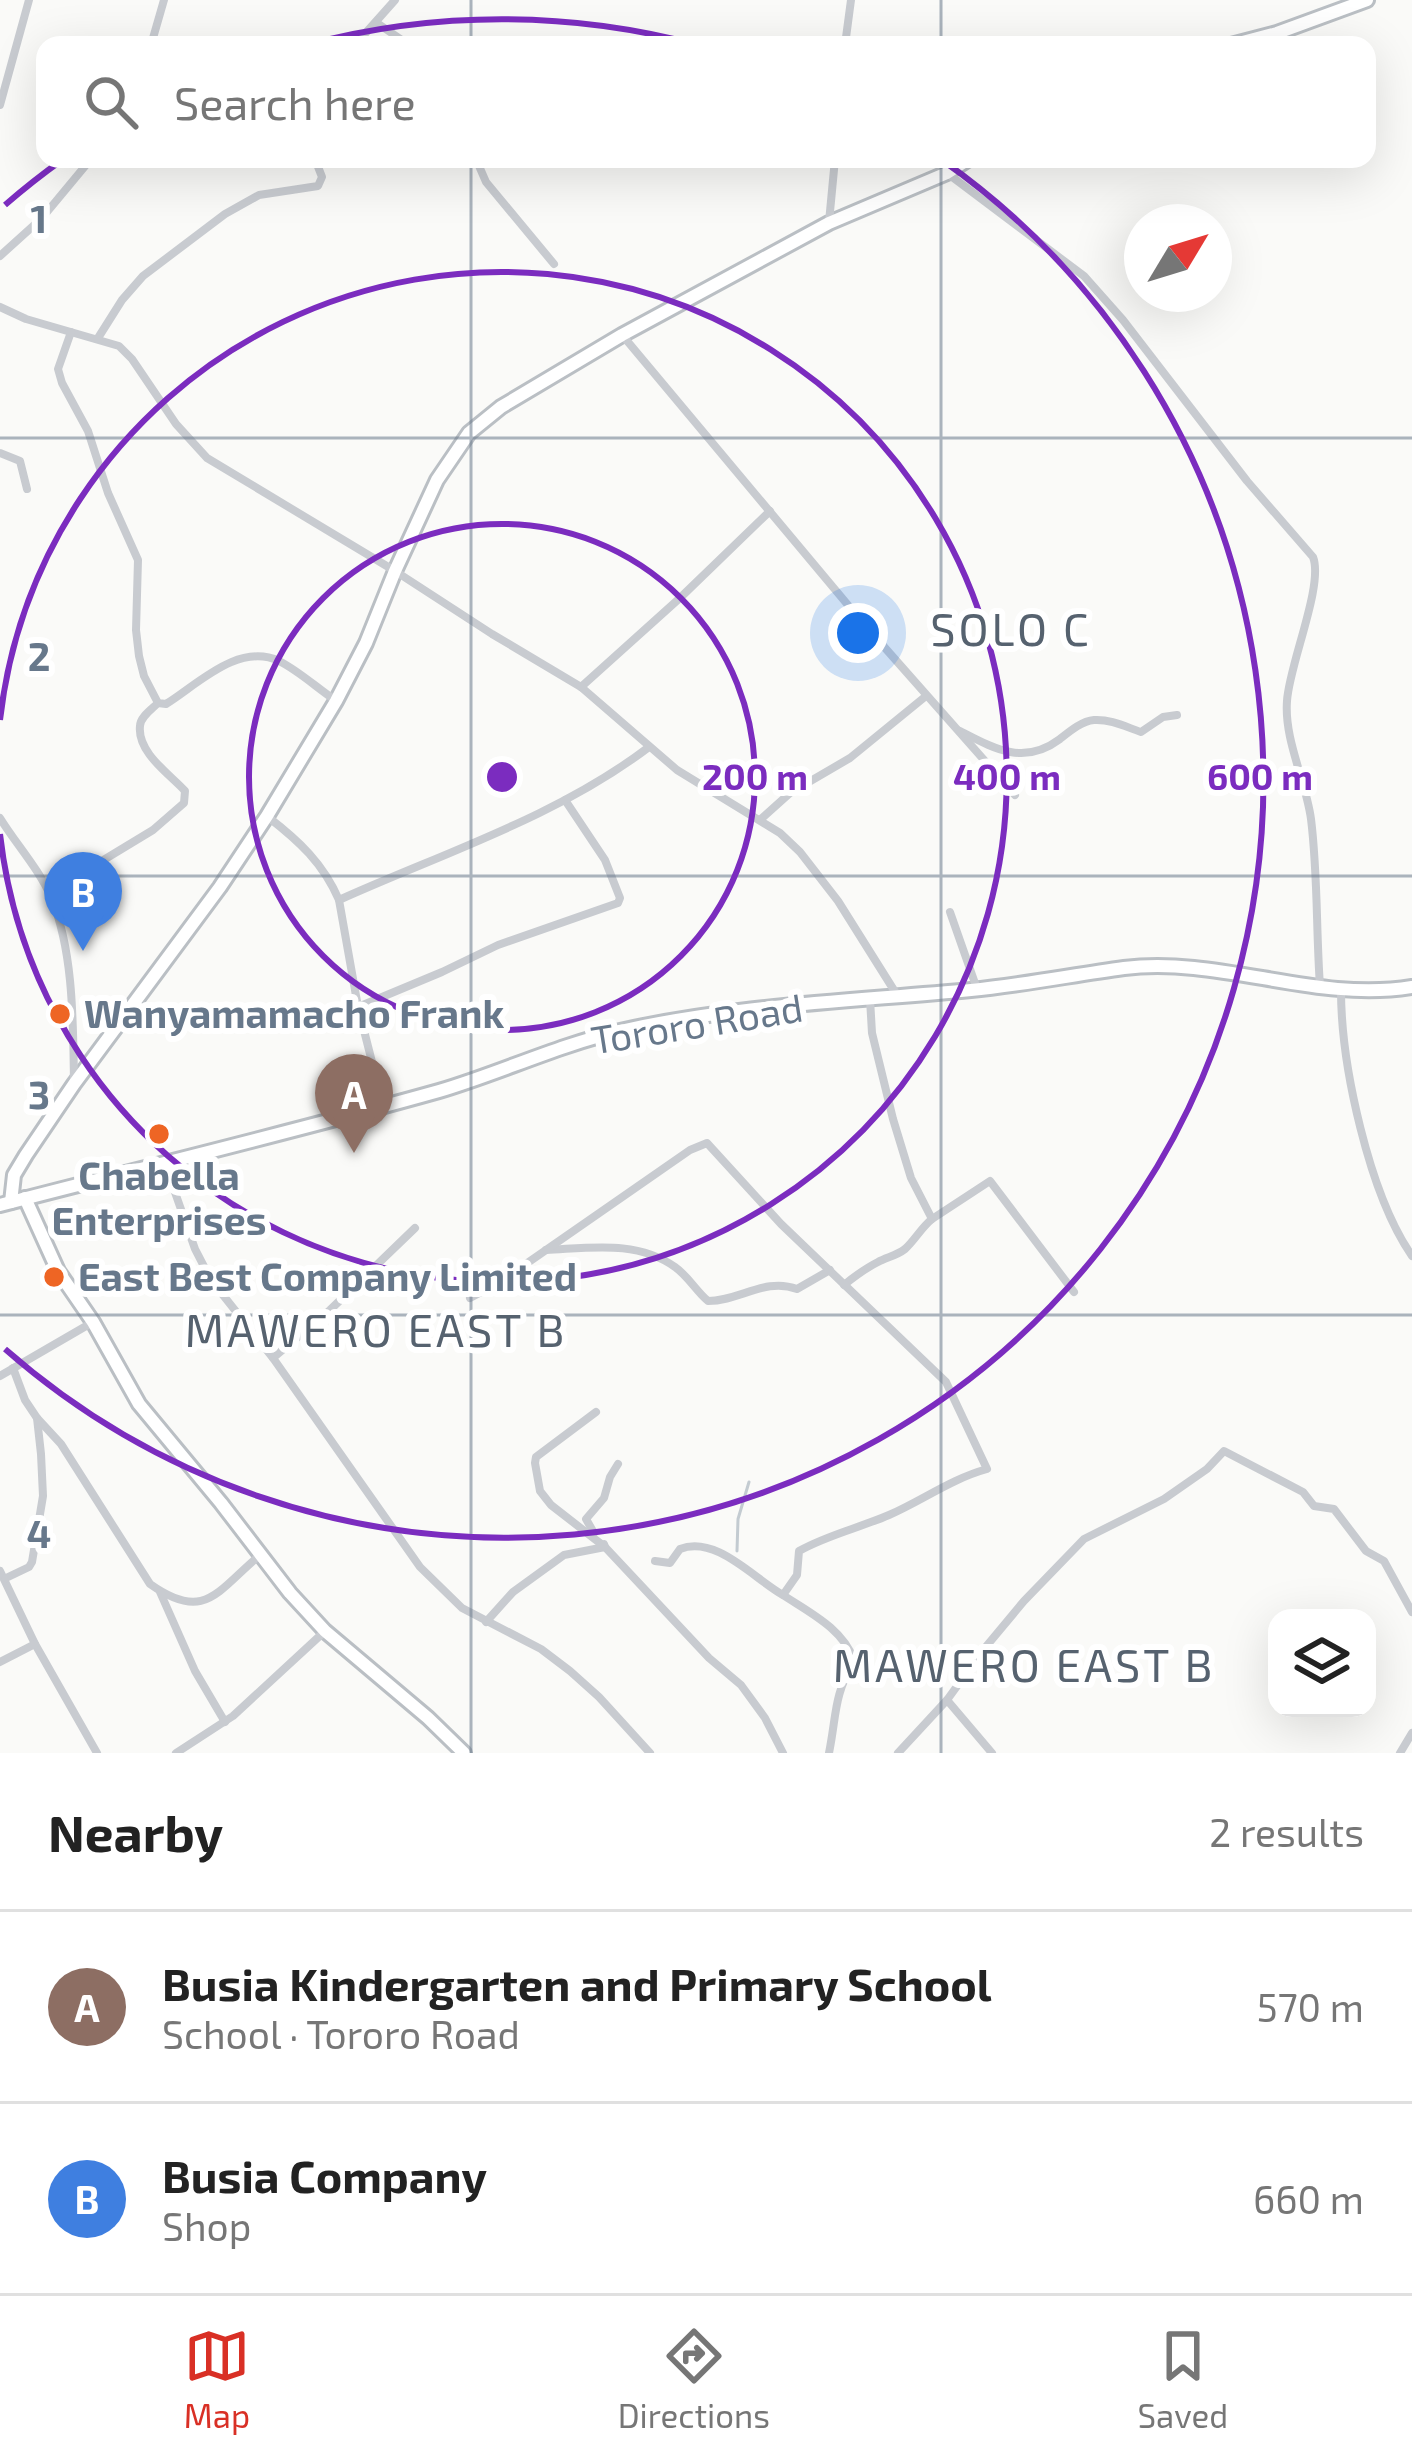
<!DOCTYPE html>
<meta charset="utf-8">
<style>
:root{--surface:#fff;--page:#f2f2f2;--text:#222;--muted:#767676;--line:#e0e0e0;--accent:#d93025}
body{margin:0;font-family:"Exo 2",sans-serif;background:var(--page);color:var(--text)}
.controls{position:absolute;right:36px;bottom:36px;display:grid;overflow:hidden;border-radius:24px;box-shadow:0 12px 48px #0002}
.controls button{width:108px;height:108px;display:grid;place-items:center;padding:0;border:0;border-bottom:3px solid var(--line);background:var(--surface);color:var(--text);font:60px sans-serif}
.compass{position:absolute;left:1124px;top:204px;width:108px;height:108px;border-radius:50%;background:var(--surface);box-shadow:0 12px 48px #0002;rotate:52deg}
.you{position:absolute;left:858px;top:633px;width:42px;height:42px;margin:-30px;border:9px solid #fff;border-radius:50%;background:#1a73e8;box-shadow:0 0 0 18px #1a73e833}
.badge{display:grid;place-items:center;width:78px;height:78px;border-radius:50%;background:var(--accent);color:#fff;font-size:39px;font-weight:700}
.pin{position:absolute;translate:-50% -99px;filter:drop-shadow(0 3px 6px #0008)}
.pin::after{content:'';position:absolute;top:63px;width:42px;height:36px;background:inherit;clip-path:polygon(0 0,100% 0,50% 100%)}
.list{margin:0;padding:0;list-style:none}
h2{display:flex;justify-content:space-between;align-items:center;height:156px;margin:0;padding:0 48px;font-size:51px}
h2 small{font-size:39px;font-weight:400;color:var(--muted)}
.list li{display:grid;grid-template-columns:78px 1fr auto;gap:36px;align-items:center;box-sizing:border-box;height:192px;padding:0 48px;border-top:3px solid var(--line)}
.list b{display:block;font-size:45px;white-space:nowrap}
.list p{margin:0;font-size:39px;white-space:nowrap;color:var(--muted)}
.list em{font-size:39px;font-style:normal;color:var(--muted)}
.icon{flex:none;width:66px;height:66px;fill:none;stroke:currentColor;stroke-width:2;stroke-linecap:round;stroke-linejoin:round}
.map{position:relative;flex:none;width:1412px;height:1753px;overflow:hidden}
.search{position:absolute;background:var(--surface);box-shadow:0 12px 48px #0002;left:36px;right:36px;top:36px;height:132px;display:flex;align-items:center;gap:30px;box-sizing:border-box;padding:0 42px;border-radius:24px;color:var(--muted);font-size:45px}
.sheet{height:540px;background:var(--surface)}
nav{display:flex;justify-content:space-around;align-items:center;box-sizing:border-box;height:168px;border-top:3px solid var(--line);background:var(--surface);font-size:33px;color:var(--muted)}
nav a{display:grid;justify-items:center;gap:6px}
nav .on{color:var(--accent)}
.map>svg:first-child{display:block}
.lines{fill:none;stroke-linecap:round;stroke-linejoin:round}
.stream{stroke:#c3cbd1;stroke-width:3}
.secondary-casing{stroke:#babfc4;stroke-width:18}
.street{stroke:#c8cbd0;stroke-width:8}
.secondary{stroke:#fff;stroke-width:12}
.grid{fill:none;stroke:#67788b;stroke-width:3;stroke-opacity:0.55}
.ring{fill:none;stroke:#7b2cbf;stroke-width:6}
.poi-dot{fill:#ee6524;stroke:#fff;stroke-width:4.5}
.labels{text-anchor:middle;stroke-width:12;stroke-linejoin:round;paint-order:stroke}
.poi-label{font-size:39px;font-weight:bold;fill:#67788b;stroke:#fff;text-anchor:start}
.street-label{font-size:39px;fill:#67788b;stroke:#fff}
.quarter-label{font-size:45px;letter-spacing:3px;fill:#56626f;stroke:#fff}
.grid-label{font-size:39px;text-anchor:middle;font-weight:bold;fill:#67788b;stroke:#fff;stroke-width:12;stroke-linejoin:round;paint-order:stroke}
.centre{fill:#7b2cbf;stroke:#fff;stroke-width:6}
.ring-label{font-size:36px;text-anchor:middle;font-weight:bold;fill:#7b2cbf;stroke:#fff;stroke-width:12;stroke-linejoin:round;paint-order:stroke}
</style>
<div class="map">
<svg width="1412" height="1753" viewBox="0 0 1412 1753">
<rect width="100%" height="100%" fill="#fafaf8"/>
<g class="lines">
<!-- stream -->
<path class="stream" d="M737 1551 738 1519 749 1482"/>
<!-- secondary casing -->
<g class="secondary-casing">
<g id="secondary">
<path d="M1231 45 1277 33 1367 0"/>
<path d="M25 1198 58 1271 93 1322 139 1404 221 1503 290 1593 325 1631 428 1718 464 1753"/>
<path d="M11 1202 14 1175 26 1155 74 1084 220 887 267 816 336 701 366 643 395 571 437 480 469 433 501 407 622 335 829 223 947 173 969 159"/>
<path d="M0 1205C146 1167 293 1132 439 1091 500 1073 558 1045 620 1031 734 1005 855 1001 971 990 1022 985 1073 975 1124 968 1221 956 1315 1003 1412 987"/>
</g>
</g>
<!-- street -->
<g class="street">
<path d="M377 23 409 45"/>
<path d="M151 45 164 0"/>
<path d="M355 45 395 0"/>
<path d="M845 45 851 0"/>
<path d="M0 105 29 0"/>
<path d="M476 159 486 182 554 264"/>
<path d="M947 173 1084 276 1123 320 1247 481 1313 557C1324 585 1289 665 1287 701 1284 740 1306 781 1311 819 1318 875 1316 931 1320 986"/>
<path d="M829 222 835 159"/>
<path d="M0 256 42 218 91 159"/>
<path d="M0 307 26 319 119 346 132 359 176 424 207 458 395 571 492 634 581 687 677 770 780 833 800 852 838 901 897 995"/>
<path d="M71 332 58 369 62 383 88 431 108 493 138 560 136 630 139 656 144 676 158 703 166 704C197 685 238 642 279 661 299 671 317 688 335 700"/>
<path d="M623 336 863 623 1015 795"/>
<path d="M98 338 122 300 143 276 225 214 259 195 318 186 322 177 315 159"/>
<path d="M0 453 20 461 27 489"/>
<path d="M581 687 681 597 770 511"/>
<path d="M960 731C995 749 1024 766 1060 739 1070 731 1082 721 1094 720 1111 719 1126 727 1141 732L1163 717 1177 715"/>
<path d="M268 817C299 841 323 863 339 900"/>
<path d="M0 818C16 844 39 869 51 897 74 952 73 1024 74 1083"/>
<path d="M761 819 790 793 850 758 926 696"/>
<path d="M49 893 153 830 184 803 185 791C171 775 137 753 140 726 140 717 152 709 158 703"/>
<path d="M950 912 977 989"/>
<path d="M1341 990C1341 1065 1369 1194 1412 1256"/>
<path d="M358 1007 442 972 498 945 618 903 620 898 605 860 565 800"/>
<path d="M383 1105 358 1007 339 900C443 853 557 817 649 747"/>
<path d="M165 1164 195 1249 211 1280 273 1358 420 1567 462 1608 541 1649 570 1671 599 1697 650 1753"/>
<path d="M932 1219 990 1181 1074 1292"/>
<path d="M546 1250C591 1248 637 1240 675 1267 688 1276 696 1291 708 1301 740 1301 765 1277 797 1289L830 1270"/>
<path d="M844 1285C855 1276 866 1268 878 1262 887 1257 896 1256 905 1249 915 1240 921 1228 932 1219L911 1178 893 1119 872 1033 870 999"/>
<path d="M470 1298 500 1282 690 1150 707 1143 781 1224 946 1382 987 1469C951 1479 923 1500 889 1515 859 1528 827 1535 799 1551L797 1575 783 1595C810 1613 842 1628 854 1660 833 1698 837 1713 829 1753"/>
<path d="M273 1358 330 1310 415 1228"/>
<path d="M0 1376 93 1322"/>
<path d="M596 1412 536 1457 535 1463 540 1491 551 1505 605 1547 709 1658 741 1685 765 1718 783 1753"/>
<path d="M37 1418 61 1444 150 1584C205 1623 217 1591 260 1555"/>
<path d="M594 1533 586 1519 604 1498 610 1477 618 1464"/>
<path d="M655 1561 670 1563 680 1549C716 1535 753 1578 783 1595"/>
<path d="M0 1571 35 1644 97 1753"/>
<path d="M6 1578 29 1567 32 1562 43 1496 41 1454 37 1418 25 1400 13 1368"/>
<path d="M160 1592 195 1671 225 1722"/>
<path d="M486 1622 513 1592 564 1555 605 1547 604 1544"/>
<path d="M0 1662 35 1644"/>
<path d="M947 1700 992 1753"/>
<path d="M176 1753 233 1716 324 1632"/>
<path d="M898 1753 947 1700 984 1649 1024 1601 1084 1539 1164 1499 1207 1469 1224 1451 1303 1492 1314 1506 1334 1509 1366 1551 1384 1561 1412 1612"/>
<path d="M1400 1753 1412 1733"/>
</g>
<!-- secondary -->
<use href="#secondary" class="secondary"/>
</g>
<!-- grid -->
<path class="grid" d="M471 0V45M941 0V45M471 159V1753M941 159V1753M0 438H1412M0 876H1412M0 1315H1412"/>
<!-- distance rings -->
<g class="ring">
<circle cx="502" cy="777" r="253"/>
<path d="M0 720A505 505 0 1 1 0 834"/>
<path d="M5 205A758 758 0 0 1 62 160M306 45A758 758 0 0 1 698 45M942 160A758 758 0 1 1 5 1349"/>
</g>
<!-- markers -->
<g class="poi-dot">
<circle cx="60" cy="1014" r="12"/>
<circle cx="159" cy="1134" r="12"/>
<circle cx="54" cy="1277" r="12"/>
</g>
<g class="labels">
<!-- poi labels -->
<g class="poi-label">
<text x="84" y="1028">Wanyamamacho Frank</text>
<text x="159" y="1190" text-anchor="middle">Chabella<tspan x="159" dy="45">Enterprises</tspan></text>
<text x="78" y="1291">East Best Company Limited</text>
</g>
<!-- street labels -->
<g class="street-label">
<text transform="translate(697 1024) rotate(-9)" y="14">Tororo Road</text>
</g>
<!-- quarter labels -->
<g class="quarter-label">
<text x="1011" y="646">SOLO C</text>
<text x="376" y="1347">MAWERO EAST B</text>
<text x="1024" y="1682">MAWERO EAST B</text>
</g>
</g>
<g class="grid-label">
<text x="39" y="233">1</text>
<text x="39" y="671">2</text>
<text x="39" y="1109">3</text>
<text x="39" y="1548">4</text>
</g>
<circle cx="502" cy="777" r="18" class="centre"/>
<g class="ring-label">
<text x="755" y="790">200 m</text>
<text x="1007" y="790">400 m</text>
<text x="1260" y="790">600 m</text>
</g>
</svg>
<div class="controls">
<button><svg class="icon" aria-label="layers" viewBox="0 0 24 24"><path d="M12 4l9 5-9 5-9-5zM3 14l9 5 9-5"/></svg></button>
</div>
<svg class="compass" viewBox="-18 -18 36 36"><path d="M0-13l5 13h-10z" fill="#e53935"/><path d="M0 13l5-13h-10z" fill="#767676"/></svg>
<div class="you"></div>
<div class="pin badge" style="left:354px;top:1153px;background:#8d6e63">A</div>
<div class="pin badge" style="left:83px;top:951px;background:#3f7fe0">B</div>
<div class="search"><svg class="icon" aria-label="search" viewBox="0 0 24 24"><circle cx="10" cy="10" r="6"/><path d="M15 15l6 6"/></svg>Search here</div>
</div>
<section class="sheet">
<h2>Nearby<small>2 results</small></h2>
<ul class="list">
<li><span class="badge" style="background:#8d6e63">A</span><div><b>Busia Kindergarten and Primary School</b><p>School · Tororo Road</p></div><em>570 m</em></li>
<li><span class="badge" style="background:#3f7fe0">B</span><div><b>Busia Company</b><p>Shop</p></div><em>660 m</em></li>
</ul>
</section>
<nav>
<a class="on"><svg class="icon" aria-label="map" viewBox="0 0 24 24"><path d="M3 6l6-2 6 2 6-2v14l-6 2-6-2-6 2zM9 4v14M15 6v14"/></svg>Map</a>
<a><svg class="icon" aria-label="directions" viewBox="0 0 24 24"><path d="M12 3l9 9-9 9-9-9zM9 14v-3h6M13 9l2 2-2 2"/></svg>Directions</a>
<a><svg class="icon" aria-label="saved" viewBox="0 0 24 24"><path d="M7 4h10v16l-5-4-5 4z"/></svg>Saved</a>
</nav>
